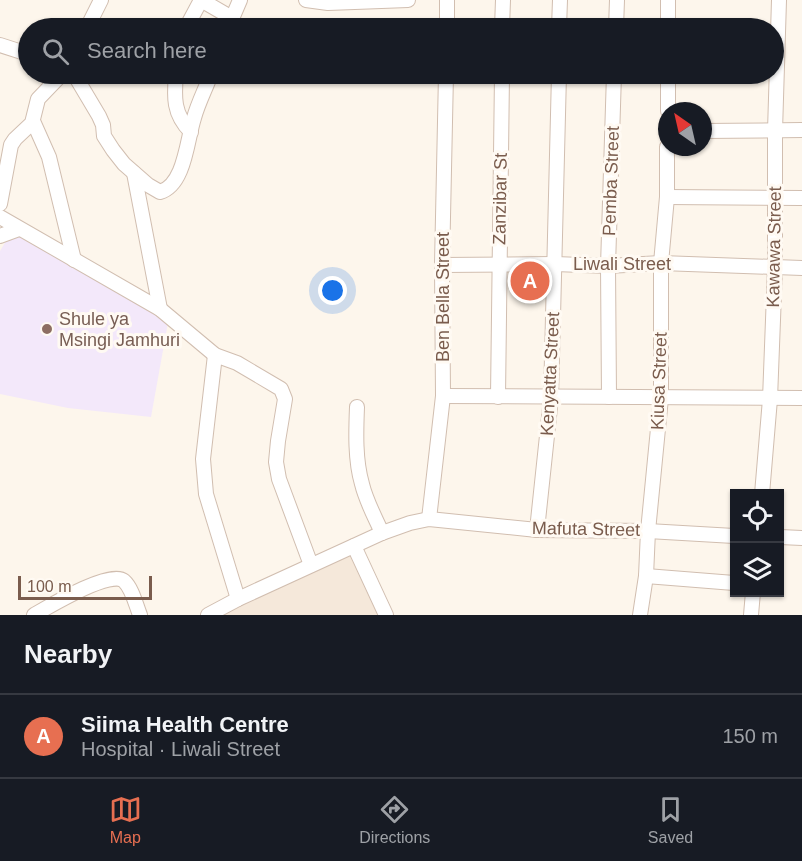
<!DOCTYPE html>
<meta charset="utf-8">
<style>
:root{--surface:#171b24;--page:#242831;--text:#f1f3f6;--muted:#9ea1a6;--line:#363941;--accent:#e76f51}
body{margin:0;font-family:Helvetica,sans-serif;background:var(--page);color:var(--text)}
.controls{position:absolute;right:18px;bottom:18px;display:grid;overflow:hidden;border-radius:0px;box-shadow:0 2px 4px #0004}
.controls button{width:54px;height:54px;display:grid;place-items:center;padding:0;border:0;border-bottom:2px solid var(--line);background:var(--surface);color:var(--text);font:30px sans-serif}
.compass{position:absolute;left:658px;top:102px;width:54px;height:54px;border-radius:50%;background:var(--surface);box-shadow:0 2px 4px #0004;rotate:326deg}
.scale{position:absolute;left:18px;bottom:15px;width:134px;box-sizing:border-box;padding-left:6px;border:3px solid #7a5c4d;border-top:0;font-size:16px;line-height:21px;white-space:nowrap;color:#7a5c4d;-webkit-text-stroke:4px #fffaf3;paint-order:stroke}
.you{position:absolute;left:333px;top:291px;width:21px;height:21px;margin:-15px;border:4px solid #fff;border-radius:50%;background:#1a73e8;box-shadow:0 0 0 9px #1a73e833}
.badge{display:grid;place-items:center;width:39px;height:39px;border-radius:50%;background:var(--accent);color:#fff;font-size:20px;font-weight:700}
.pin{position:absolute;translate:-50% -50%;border:3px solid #fff;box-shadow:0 2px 6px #0006}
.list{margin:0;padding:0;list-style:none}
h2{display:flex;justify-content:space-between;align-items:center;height:78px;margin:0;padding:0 24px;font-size:26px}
h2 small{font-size:20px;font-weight:400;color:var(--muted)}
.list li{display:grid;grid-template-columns:39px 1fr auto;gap:18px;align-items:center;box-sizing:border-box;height:84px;padding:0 24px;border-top:2px solid var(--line)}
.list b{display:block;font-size:22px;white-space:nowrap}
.list p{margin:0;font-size:20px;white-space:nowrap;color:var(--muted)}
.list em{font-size:20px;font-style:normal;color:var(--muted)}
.icon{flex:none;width:33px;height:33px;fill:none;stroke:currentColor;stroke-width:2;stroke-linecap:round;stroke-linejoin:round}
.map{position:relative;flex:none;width:802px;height:615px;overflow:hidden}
.search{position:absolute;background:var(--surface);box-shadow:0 2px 4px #0004;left:18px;right:18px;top:18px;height:66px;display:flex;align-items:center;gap:15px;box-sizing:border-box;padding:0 21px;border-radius:33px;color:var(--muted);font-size:22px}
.sheet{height:162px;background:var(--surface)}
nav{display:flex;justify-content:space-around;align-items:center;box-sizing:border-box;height:84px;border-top:2px solid var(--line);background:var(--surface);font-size:16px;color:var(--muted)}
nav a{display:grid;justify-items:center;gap:3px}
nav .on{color:var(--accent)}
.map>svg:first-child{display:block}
.residential{fill:#f5e8da}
.education{fill:#f3e8fa}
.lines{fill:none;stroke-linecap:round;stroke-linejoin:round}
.minor-casing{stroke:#d1beb0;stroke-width:16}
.minor{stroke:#fff;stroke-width:14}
.education-dot{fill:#8d6e63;stroke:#fffaf3;stroke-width:2}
.labels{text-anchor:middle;stroke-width:6;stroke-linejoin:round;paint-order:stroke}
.street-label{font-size:18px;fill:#7a5c4d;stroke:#fffaf3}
.education-label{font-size:18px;fill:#785e54;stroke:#fffaf3;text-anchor:start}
</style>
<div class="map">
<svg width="802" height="615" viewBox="0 0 802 615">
<rect width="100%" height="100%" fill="#fdf6ec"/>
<!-- residential -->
<path class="residential" d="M351 552 381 615H212Z"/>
<!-- education -->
<path class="education" d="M31 229 169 317 151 417 68 408 0 394V251L9 236Z"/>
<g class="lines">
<!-- minor casing -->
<g class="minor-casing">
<g id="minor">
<path d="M201 0 232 18"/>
<path d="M306 0 328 3 408 0"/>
<path d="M87 28 101 0"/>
<path d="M186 28 201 0"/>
<path d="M228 28 240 0"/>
<path d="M447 28V0"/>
<path d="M502 28 503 0"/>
<path d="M559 28 560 0"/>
<path d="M616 28 617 0"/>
<path d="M668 28V0"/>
<path d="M0 45 28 54"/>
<path d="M74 74 99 116 103 125 104 136 113 150 124 164 148 185 160 192C185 185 187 139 194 118 198 103 206 88 211 74"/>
<path d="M176 74C174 97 173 114 191 132"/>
<path d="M668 111V74"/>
<path d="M33 121 49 157 74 260"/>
<path d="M703 131 802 130"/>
<path d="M134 173 160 309"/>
<path d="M667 197 802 198"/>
<path d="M0 204 11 145 15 139 32 123 38 99 62 74"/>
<path d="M0 217 160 309 215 355 237 363 281 389 285 399 278 441 276 462 279 479 311 565"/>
<path d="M0 236 19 229"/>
<path d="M442 265 555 264 608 266 661 263 802 268"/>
<path d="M215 355 203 459 206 494 238 599"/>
<path d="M443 396 802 398"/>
<path d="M498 397 502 74"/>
<path d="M609 397 608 266 614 74"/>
<path d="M357 407C356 432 355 460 362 484 366 501 375 517 382 533"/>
<path d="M762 494 770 399 775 267V131L779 0"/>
<path d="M429 519 443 396 442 265 446 74"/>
<path d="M537 530 551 398 559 74"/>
<path d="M780 537 802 538"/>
<path d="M354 546 386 615"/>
<path d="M646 576 734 583"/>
<path d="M34 615C48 607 111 569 124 581 132 588 136 605 140 615"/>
<path d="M208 615 238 599 382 533 410 523 429 519 537 530 648 531 734 536"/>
<path d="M640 615 646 576 648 531 661 398V263L667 197V147"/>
<path d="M751 615 753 592"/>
</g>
</g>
<!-- minor -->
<use href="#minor" class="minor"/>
</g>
<!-- markers -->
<circle class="education-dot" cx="47" cy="329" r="6"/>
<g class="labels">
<!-- street labels -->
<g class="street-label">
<text transform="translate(611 181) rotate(-88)" y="6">Pemba Street</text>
<text transform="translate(500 199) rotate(-89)" y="6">Zanzibar St</text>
<text transform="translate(774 247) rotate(-89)" y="6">Kawawa Street</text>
<text x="622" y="270">Liwali Street</text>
<text transform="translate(443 297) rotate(-90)" y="6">Ben Bella Street</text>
<text transform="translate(550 374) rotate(-87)" y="6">Kenyatta Street</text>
<text transform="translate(659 381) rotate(-88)" y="6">Kiusa Street</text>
<text transform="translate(586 529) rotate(1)" y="6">Mafuta Street</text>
</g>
<!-- education labels -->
<g class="education-label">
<text x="59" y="325">Shule ya<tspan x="59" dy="21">Msingi Jamhuri</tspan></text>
</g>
</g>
</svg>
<div class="controls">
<button><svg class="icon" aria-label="locate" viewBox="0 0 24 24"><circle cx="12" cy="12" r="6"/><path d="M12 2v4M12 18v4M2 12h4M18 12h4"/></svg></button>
<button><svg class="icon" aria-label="layers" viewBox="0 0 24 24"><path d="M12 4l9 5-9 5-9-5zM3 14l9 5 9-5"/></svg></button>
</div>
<svg class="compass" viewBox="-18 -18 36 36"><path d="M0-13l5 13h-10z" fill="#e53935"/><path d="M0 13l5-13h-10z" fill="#9ea1a6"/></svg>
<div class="scale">100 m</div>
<div class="you"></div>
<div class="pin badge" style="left:530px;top:281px">A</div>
<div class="search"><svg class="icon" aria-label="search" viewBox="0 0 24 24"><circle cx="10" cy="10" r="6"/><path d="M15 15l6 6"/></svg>Search here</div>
</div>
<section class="sheet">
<h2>Nearby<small></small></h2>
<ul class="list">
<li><span class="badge">A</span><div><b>Siima Health Centre</b><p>Hospital · Liwali Street</p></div><em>150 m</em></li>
</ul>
</section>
<nav>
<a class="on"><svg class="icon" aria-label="map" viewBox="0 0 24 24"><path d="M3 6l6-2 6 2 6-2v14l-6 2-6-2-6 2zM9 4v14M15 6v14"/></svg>Map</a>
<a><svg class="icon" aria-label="directions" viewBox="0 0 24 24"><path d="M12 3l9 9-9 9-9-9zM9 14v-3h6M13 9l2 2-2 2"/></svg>Directions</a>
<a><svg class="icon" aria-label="saved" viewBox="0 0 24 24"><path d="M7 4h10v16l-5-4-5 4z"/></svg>Saved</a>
</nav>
